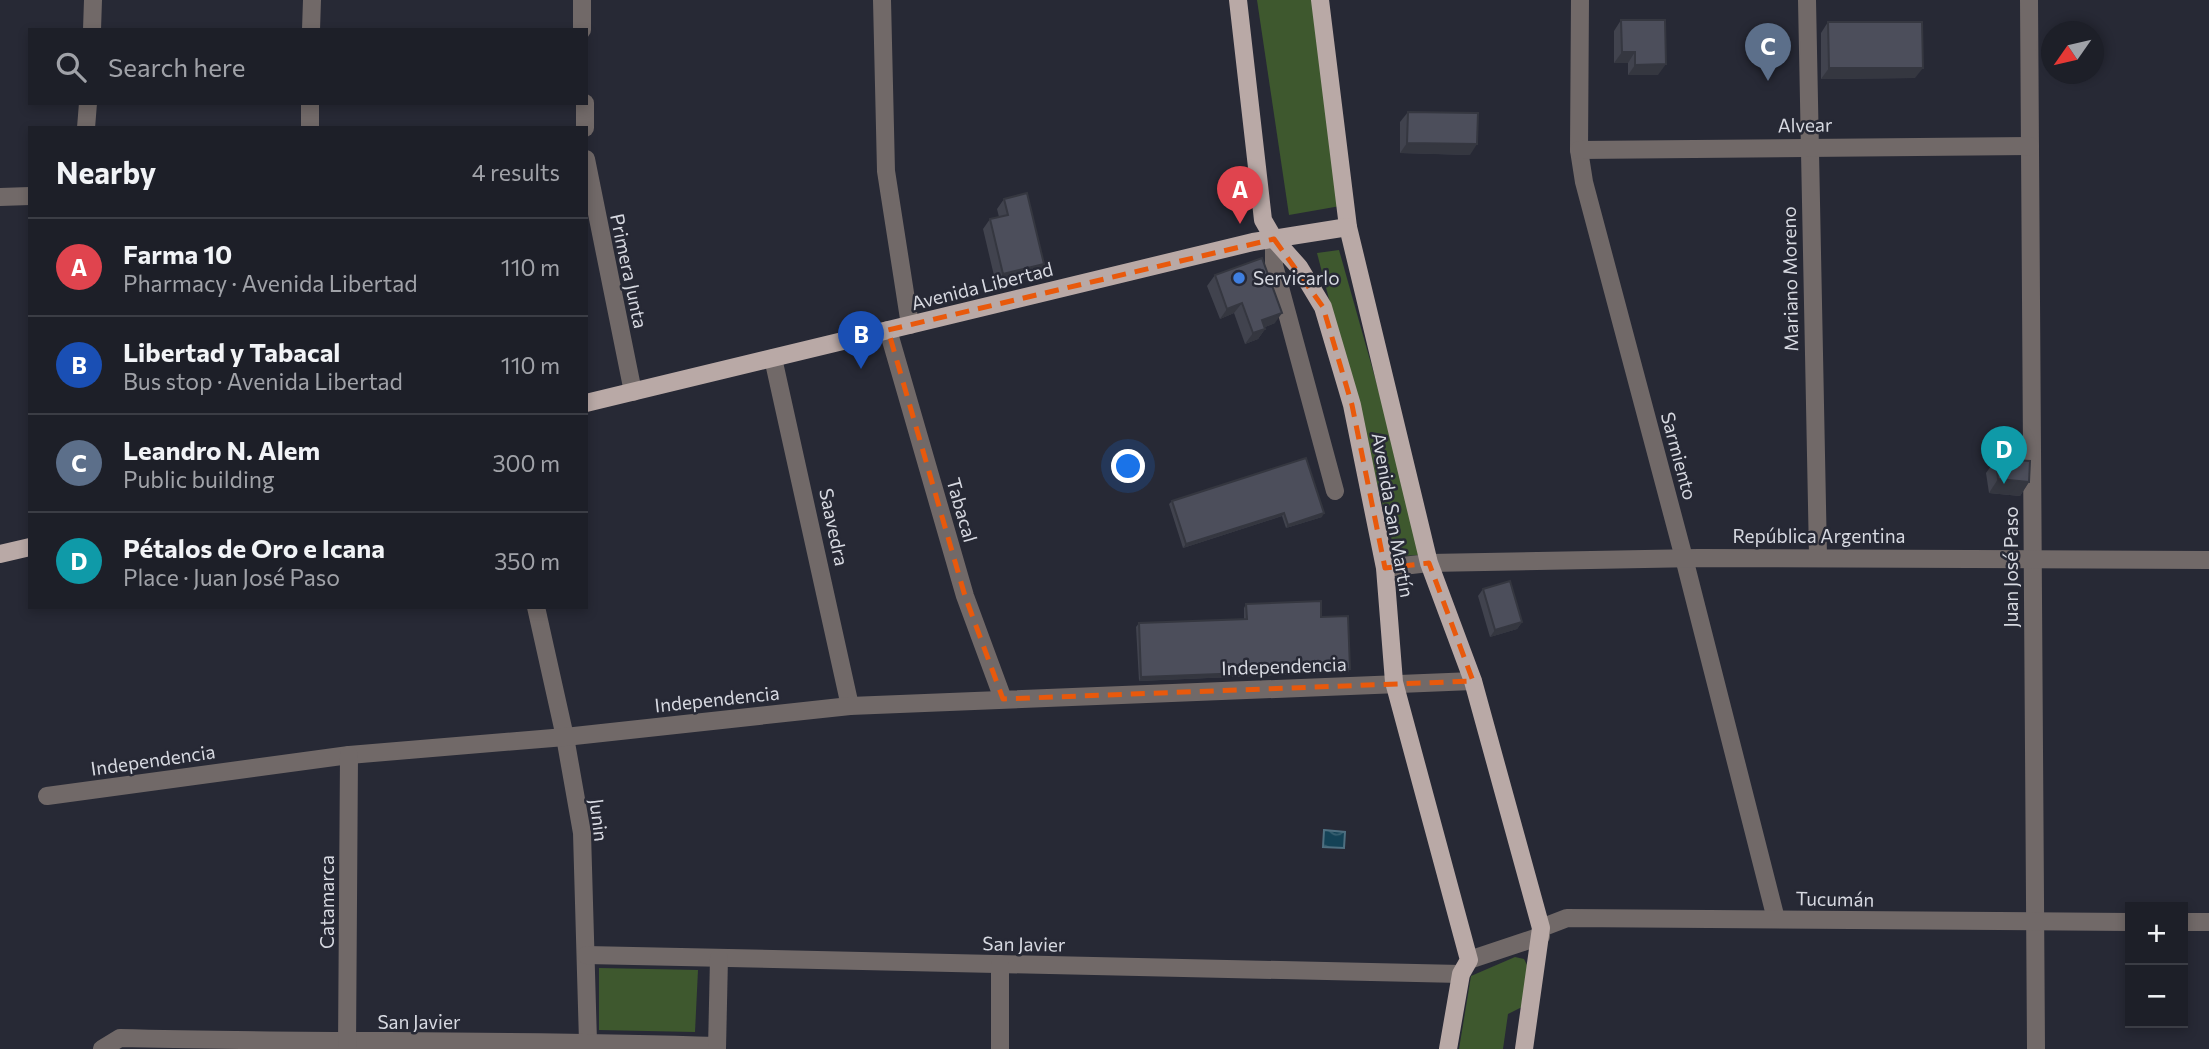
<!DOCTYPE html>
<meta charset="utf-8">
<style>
:root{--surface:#1d1f28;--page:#252730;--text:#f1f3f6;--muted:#a0a2a8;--line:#3b3d45;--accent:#9ab5fd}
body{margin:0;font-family:Commissioner,sans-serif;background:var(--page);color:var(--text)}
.controls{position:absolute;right:21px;bottom:21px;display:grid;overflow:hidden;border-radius:0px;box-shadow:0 4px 10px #0003}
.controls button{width:63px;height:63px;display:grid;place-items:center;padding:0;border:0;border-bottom:2px solid var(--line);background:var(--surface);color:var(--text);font:35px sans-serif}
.compass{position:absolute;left:2041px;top:21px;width:63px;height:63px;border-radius:50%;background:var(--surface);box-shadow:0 4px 10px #0003;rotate:236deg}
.you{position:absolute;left:1129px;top:467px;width:24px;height:24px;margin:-18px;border:5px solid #fff;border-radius:50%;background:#1a73e8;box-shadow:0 0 0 10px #1a73e833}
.badge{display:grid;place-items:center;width:46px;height:46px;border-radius:50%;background:var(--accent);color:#fff;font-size:23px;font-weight:700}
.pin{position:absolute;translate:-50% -58px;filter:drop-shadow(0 2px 4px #0008)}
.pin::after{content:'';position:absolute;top:37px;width:24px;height:21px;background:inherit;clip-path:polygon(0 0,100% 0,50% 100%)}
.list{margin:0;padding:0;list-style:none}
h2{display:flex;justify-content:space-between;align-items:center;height:91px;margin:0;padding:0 28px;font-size:30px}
h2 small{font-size:23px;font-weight:400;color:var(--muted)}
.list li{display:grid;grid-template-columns:46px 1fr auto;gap:21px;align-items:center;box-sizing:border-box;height:98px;padding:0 28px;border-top:2px solid var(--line)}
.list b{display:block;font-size:26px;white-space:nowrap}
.list p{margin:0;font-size:23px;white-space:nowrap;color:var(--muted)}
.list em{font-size:23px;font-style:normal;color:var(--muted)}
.icon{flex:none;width:38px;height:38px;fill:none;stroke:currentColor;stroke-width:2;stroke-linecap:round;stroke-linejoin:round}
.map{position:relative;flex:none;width:2209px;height:1049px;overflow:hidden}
.search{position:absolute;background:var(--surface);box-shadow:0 4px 10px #0003;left:28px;top:28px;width:560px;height:77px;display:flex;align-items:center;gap:18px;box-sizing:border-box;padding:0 24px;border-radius:0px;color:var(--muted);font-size:26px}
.panel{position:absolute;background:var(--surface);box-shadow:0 4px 10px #0003;left:28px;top:126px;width:560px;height:483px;border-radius:0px}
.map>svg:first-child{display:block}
.green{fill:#3e582e}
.water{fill:url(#water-waves);stroke:#4e6f80;stroke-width:2}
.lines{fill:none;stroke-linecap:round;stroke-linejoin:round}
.minor{stroke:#716968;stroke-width:18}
.major{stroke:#b9a9a6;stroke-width:18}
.wall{fill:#41434e}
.shaded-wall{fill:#353740}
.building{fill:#4c4e5b;stroke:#353740;stroke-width:2}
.marked{fill:none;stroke:#e8590c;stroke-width:5;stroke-dasharray:14 9;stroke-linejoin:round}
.shop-dot{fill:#3f7fe0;stroke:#272935;stroke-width:2.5}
.labels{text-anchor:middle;stroke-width:5;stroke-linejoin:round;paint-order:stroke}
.street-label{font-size:19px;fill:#d7d9e1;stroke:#272935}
.poi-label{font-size:19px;fill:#d7d9e1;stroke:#272935;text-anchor:start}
</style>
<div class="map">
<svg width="2209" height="1049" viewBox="0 0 2209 1049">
<defs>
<pattern id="water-waves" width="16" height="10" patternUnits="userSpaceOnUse" patternTransform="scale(1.75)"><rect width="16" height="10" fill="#144256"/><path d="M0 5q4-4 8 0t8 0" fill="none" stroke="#355d6e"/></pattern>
</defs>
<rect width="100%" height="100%" fill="#272935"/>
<!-- green -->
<g class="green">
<path d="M1257 0H1312L1346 205 1289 215Z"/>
<path d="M1339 250 1425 555 1396 556 1317 253Z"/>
<path d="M1515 957 1524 959 1528 967 1522 1007 1508 1014 1503 1049H1459L1471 976Z"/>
<path d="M599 968 698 970 695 1032 599 1030Z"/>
</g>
<!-- water -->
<path class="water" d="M1324 830 1345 832 1344 848 1323 847Z"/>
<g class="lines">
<!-- minor -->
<g class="minor">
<path d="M582 0V30"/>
<path d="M882 0 886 171 910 325"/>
<path d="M1580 0 1579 150 1584 182 1684 558 1776 919"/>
<path d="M1807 0 1818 556"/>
<path d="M2029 0 2036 1049"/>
<path d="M92 30 93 0"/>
<path d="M311 30 312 0"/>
<path d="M585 103V128"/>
<path d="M86 128 88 103"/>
<path d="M310 128V103"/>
<path d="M1579 150 2030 146"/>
<path d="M586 159 633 392"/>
<path d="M0 197 30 196"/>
<path d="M1274 239V265L1335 491"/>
<path d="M888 330 965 596 1003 699"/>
<path d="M773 358 850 706"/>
<path d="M1385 568 1429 563 1698 558 2209 560"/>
<path d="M536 607 565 737 582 833 588 1042"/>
<path d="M47 796 349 755 565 737 850 706 1473 681"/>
<path d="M2183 922H2209"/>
<path d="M1541 928 1567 918 2130 922"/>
<path d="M586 955 1461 974"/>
<path d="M1469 960 1541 936"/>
<path d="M1000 964V1049"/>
<path d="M102 1049 120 1038C319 1043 518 1039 717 1046"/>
<path d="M347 1049 349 755"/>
<path d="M717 1049 719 958"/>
</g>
<!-- major -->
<g class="major">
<path d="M1238 0 1263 220 1274 239 1299 267 1323 307 1352 405 1385 568 1394 682 1469 960 1461 974 1448 1049"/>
<path d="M1320 0 1348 227 1429 563 1473 681 1541 928 1524 1049"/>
<path d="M586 403 1253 242 1348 227"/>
<path d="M0 554 30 547"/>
</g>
</g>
<!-- wall -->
<g class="wall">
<path d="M1621 20 1658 75H1628V63H1614V31Z"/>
<path d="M1828 22 1915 78 1821 79V33Z"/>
<path d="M1408 112 1470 155 1400 153V122Z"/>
<path d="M1004 199 1044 264 1037 275 996 284 983 229 990 219 999 217 997 209Z"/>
<path d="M1215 275 1275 323 1265 327V329L1258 339 1245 344 1234 313 1220 319 1207 286Z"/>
<path d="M1996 459 2029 482 2020 496 1989 493 1986 473Z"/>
<path d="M1172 501 1322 517 1286 528 1282 516 1183 548 1169 504Z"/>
<path d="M1483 589 1522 622 1517 629 1490 637 1478 596Z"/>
<path d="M1246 604 1321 617 1350 669 1348 672 1139 681 1136 627 1139 623 1244 619V608Z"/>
</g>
<!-- shaded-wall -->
<g class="shaded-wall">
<path d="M1622 52H1635L1628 63H1614Z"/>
<path d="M1666 64 1658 75H1628L1635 65Z"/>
<path d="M1829 68H1923L1915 78 1821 79Z"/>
<path d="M1407 143 1477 144 1470 155 1400 153Z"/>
<path d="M1044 264 1037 275 996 284 1003 274Z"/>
<path d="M1242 303 1234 313 1220 319 1227 309Z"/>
<path d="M1282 313 1275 323 1255 331 1262 320Z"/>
<path d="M1265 329 1258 339 1245 344 1253 333Z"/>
<path d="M1998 479 2029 482 2020 496 1989 493Z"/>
<path d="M1284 513 1282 516 1183 548 1186 544Z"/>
<path d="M1324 513 1322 517 1286 528 1288 525Z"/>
<path d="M1522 622 1517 629 1490 637 1495 630Z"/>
<path d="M1350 669 1348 672 1139 681 1141 677Z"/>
</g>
<!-- building -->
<g class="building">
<path d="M1621 20H1665L1666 64 1635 65V52H1622Z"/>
<path d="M1828 22H1922L1923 68H1829Z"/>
<path d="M1408 112 1478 113 1477 144 1407 143Z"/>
<path d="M1027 193 1044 264 1003 274 990 219 1008 215 1004 199Z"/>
<path d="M1262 258 1282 313 1262 320 1265 329 1253 333 1242 303 1227 309 1215 275Z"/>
<path d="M1306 458 1324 513 1288 525 1284 513 1186 544 1172 501Z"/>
<path d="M1996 459 2030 461 2029 482 1998 479Z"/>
<path d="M1510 581 1522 622 1495 630 1483 589Z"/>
<path d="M1321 601V617L1348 616 1350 669 1141 677 1139 623 1247 619 1246 604Z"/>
</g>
<!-- marked area -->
<path class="marked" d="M1274 239 1323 307 1352 405 1385 568 1429 563 1473 681 1003 699 965 596 888 330Z"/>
<!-- markers -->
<circle class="shop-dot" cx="1239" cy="278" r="7"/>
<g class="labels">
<!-- street labels -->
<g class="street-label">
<text transform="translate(1805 125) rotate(-1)" y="7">Alvear</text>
<text transform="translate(629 271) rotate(78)" y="7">Primera Junta</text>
<text transform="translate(1790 279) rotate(-91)" y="7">Mariano Moreno</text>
<text transform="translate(982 286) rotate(-14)" y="7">Avenida Libertad</text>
<text transform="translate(1679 456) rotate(75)" y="7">Sarmiento</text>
<text transform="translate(962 510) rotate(74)" y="7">Tabacal</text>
<text transform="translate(1393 515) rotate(80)" y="7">Avenida San Martín</text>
<text transform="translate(834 527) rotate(78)" y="7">Saavedra</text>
<text x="1819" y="543">República Argentina</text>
<text transform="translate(2011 567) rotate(-90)" y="7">Juan José Paso</text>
<text transform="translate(1284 666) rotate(-2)" y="7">Independencia</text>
<text transform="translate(717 699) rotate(-6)" y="7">Independencia</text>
<text transform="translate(153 760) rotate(-8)" y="7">Independencia</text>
<text transform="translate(599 820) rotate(83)" y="7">Junin</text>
<text transform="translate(1835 899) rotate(1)" y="7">Tucumán</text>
<text transform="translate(327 902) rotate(-90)" y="7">Catamarca</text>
<text transform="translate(1024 944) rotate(1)" y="7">San Javier</text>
<text x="419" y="1029">San Javier</text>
</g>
<!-- poi labels -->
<g class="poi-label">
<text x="1253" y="285">Servicarlo</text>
</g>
</g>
</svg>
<div class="controls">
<button>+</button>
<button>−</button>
</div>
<svg class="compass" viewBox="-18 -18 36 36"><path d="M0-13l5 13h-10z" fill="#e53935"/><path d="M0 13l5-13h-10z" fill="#a0a2a8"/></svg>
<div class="you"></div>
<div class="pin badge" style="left:1240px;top:224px;background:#e0444e">A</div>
<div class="pin badge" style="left:861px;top:369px;background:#1a4fb4">B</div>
<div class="pin badge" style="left:1768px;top:81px;background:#5c6f8a">C</div>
<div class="pin badge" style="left:2004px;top:484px;background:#0f9aa8">D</div>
<div class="search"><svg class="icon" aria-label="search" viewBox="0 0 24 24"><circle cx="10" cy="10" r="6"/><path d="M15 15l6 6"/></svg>Search here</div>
<section class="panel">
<h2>Nearby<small>4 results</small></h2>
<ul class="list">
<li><span class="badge" style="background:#e0444e">A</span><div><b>Farma 10</b><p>Pharmacy · Avenida Libertad</p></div><em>110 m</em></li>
<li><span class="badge" style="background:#1a4fb4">B</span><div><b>Libertad y Tabacal</b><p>Bus stop · Avenida Libertad</p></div><em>110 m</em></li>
<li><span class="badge" style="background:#5c6f8a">C</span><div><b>Leandro N. Alem</b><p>Public building</p></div><em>300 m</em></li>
<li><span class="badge" style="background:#0f9aa8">D</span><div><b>Pétalos de Oro e Icana</b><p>Place · Juan José Paso</p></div><em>350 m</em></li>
</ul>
</section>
</div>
